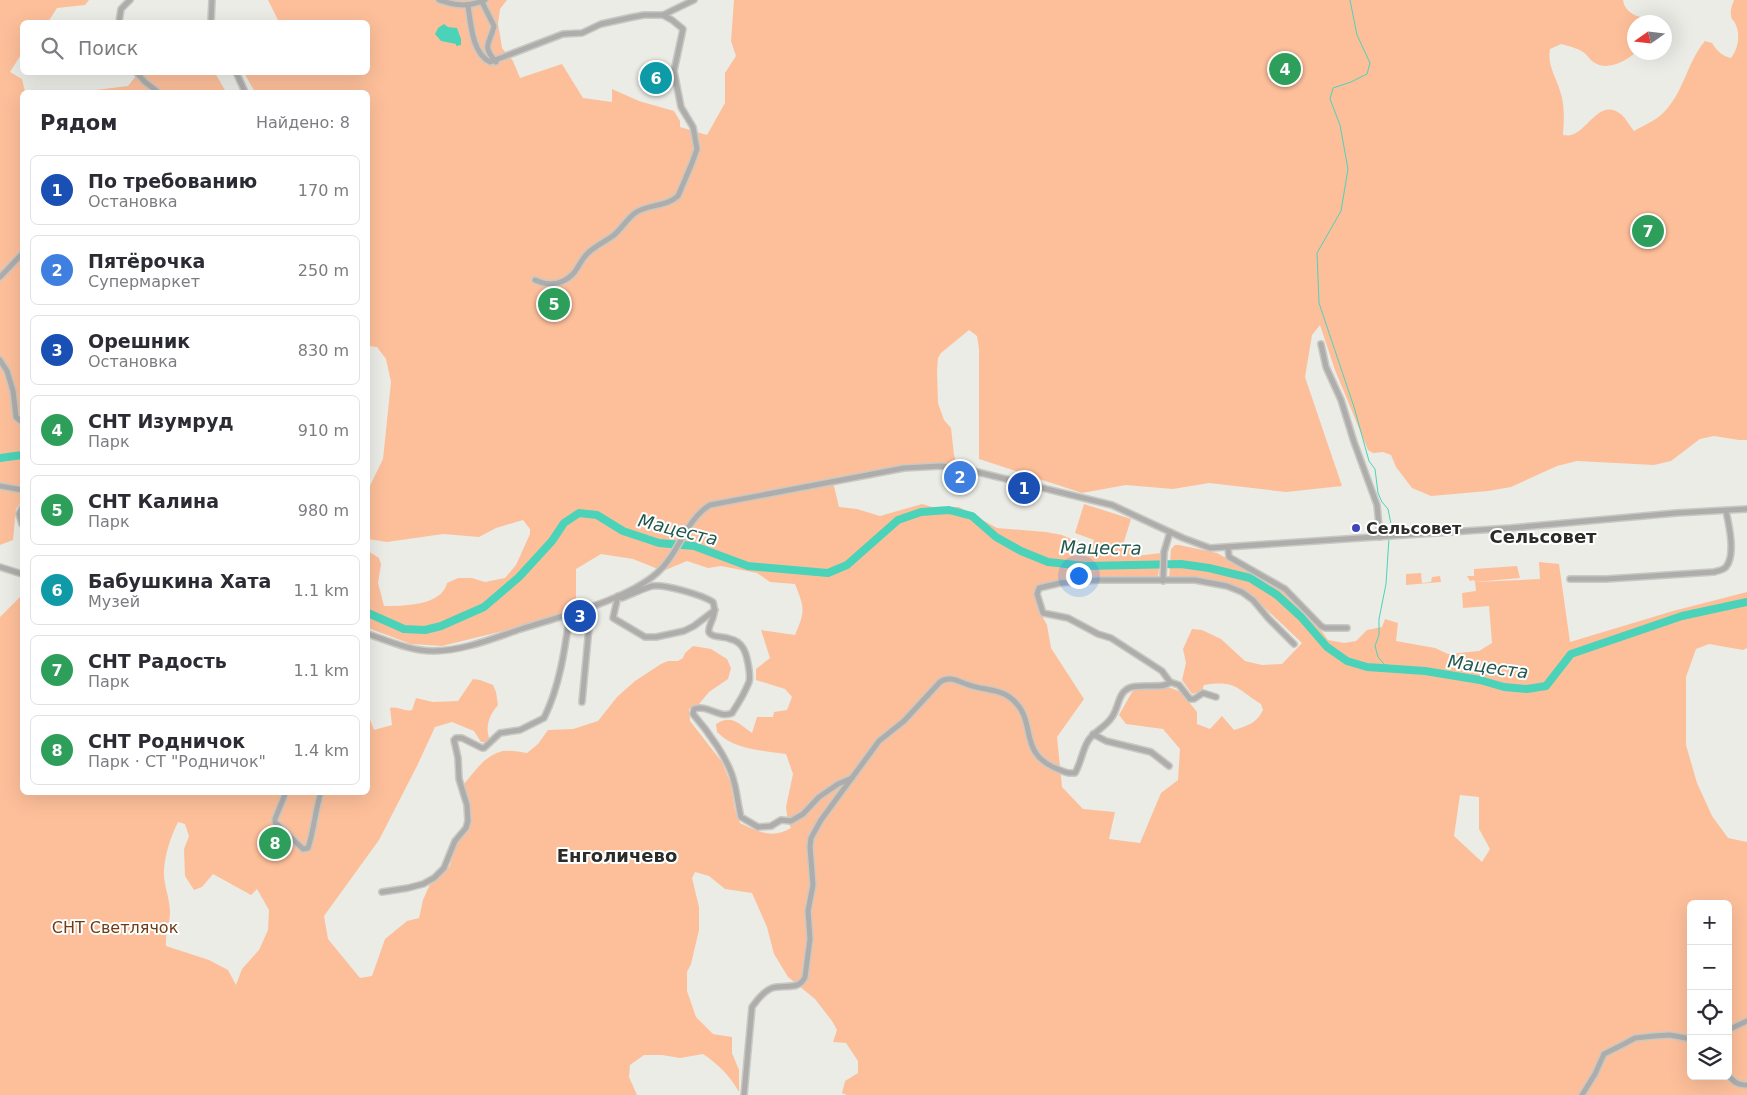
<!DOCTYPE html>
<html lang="ru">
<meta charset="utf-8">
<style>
:root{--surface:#fff;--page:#f2f2f3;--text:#2b2b33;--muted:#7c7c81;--line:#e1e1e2;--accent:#3e46ba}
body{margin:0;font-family:"DejaVu Sans",sans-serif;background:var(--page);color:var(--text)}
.controls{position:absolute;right:15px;bottom:15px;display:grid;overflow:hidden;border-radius:8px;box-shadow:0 5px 20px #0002}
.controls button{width:45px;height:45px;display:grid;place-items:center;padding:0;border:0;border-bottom:1px solid var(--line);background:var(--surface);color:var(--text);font:25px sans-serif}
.compass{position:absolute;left:1627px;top:15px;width:45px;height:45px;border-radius:50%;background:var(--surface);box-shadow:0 5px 20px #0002;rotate:256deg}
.you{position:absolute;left:1078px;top:575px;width:18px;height:18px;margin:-12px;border:4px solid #fff;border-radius:50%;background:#1a73e8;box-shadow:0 0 0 8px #1a73e833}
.badge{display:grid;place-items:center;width:32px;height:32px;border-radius:50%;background:var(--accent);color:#fff;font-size:16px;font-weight:700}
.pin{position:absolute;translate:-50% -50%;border:2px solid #fff;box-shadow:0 1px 5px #0006}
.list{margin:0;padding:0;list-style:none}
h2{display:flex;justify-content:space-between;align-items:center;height:65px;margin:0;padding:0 20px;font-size:21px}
h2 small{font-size:16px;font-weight:400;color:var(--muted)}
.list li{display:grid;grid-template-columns:32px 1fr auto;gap:15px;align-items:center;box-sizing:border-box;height:70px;margin:0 10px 10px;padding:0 10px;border:1px solid var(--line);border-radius:8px}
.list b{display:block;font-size:19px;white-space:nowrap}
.list p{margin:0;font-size:16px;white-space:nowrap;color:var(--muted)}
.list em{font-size:16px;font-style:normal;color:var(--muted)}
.icon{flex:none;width:28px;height:28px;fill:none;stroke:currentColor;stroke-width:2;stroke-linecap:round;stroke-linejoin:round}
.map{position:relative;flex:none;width:1747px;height:1095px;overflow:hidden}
.search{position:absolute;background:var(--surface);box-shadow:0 5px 20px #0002;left:20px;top:20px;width:350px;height:55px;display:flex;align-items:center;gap:12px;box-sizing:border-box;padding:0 18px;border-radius:8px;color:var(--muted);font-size:19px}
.panel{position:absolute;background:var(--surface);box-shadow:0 5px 20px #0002;left:20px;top:90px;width:350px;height:705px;border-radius:8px}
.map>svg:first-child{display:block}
.green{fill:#fdbf9a;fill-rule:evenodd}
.water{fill:#4bd3ba}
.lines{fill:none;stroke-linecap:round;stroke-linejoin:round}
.stream{stroke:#4bd3ba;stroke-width:1}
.river{stroke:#4bd3ba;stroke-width:8}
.minor-casing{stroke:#c9c9c4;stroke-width:8}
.minor{stroke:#aeadab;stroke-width:5}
.poi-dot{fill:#3e46ba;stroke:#fff;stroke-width:2}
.labels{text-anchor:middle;stroke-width:4;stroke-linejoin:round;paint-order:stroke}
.poi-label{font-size:16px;font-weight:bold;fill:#2c2c2a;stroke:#fff;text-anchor:start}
.park-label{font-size:16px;fill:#703a14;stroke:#fff}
.water-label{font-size:18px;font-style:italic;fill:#20584d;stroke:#fff}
.neighbourhood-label{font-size:18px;font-weight:bold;fill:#2b2c28;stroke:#fff}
</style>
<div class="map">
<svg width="1747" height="1095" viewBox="0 0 1747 1095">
<rect width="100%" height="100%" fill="#ebece6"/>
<!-- green -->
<g class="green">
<path d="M0 0H89L85 5 57 8 48 22H22V53L10 72 22 79 25 92H22V501L16 509 13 540 0 545Z"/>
<path d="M268 0H507L500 9 498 24 500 35 502 48 513 61 520 78 562 64 583 98 612 102V89L639 101 674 111 680 121V127L707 135 725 103V73L736 56 731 41 734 0H1623C1625 14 1639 17 1651 20L1650 22H1634L1635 53C1626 61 1607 71 1595 63 1590 61 1588 55 1583 52 1577 48 1568 46 1561 44L1550 49C1547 66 1556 76 1560 91 1565 105 1564 120 1563 135 1566 135 1569 136 1571 135 1588 131 1600 96 1622 115 1626 119 1630 126 1634 131 1644 125 1657 120 1664 112 1684 92 1687 62 1705 41L1712 43C1717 51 1722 56 1731 58 1738 49 1741 34 1735 23 1733 19 1732 21 1731 16 1730 10 1732 5 1734 0H1747V440H1739L1714 436 1700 439 1671 461 1654 465 1577 461 1557 466 1511 487 1488 491 1431 496 1412 488 1396 467 1391 455 1383 452 1373 453 1368 450 1335 370 1320 325 1312 335 1305 377 1342 486 1286 492 1209 483 1173 489 1126 485 1082 493 979 459V349L977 336 969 330 941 353 938 358 937 371 938 403 944 420 951 428 954 455 957 465H924L833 482 839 507 857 509 880 516 922 504 932 507H959L997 528 1046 532 1062 535 1092 548 1094 540 1075 533 1084 504 1131 519 1122 548H1138L1136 556 1161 553 1158 577 1069 580 1040 587 1037 595 1040 612 1047 625 1051 648 1084 699 1057 737 1062 787 1083 809 1115 812 1109 839 1140 843 1161 793 1178 780 1180 749 1163 729 1126 724 1119 715 1132 692 1138 688H1171L1181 692 1197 712V724L1210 729 1222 716 1234 730C1247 726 1257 723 1263 710L1261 704C1236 689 1237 680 1204 685L1202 691 1192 694 1182 680 1186 663 1183 649 1192 629 1202 630 1221 639 1245 661 1262 665 1282 664 1302 643 1250 594 1225 583 1169 578 1171 549 1175 545H1179L1217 553 1279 588 1315 622 1328 640 1344 643 1356 641 1367 630 1382 627 1385 619 1398 623 1396 641 1435 648 1448 654 1479 651 1492 643 1489 606 1463 608 1462 593 1476 591 1475 582 1540 579 1539 562 1559 564 1570 642 1673 611 1747 592V648L1743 650 1709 644 1696 649 1686 677V745L1697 783 1712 816 1728 838 1747 842V1095H847L842 1093 845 1081 858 1073V1061L846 1043 833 1042 837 1030 832 1021 815 999 788 977 774 954 767 927 752 893 725 889 709 876 695 872 692 878 699 907V930L691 964 687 972V991L696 1017 713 1034 732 1037V1053L739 1070V1092C730 1076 718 1064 703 1054L680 1058 662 1055H644L630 1065 629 1077 637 1095H0V617L22 595V792H368V714L374 730 392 725 390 708C398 706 405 712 412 710L416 698 433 702 458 701 473 679 480 680 493 685 496 692 498 705C490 714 485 726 489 738L487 742H481L474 731 452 722 435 727 417 766 379 840 324 916 328 939 360 978 372 976 385 939 407 921 419 918 423 900 430 884 450 866 454 847 469 828 470 807 464 784C475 771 485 755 503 751 511 750 520 752 527 753L538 744 548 730 573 729 598 721 617 697 635 681 661 664 668 661H678L683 658 685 653 693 646 711 649 727 659 731 668 728 679 709 692 699 704 689 709 690 721 722 762 731 784 735 810 740 823C758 832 773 839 791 828L788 822 786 807 793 774 786 754C762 750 734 750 717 732L716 724C732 714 739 724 752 733L757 717H773L774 712 787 710 792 697 785 689 756 680V669L770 658 761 630 795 635C805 611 805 609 795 584L770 582 757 573 721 566 708 568 687 561 663 571 633 559 601 554 576 569V609L507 630 442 646 411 644 368 628V551L379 558 381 564 378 583 384 606C402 606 442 606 447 583L458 578H472L485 582 505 578 516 565 530 534V529L523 520 496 528 479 537 443 534 387 542 368 539V490L383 459 391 382 386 359 377 347 368 346V92H255L244 73 368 72V22H279ZM1460 795 1479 797V829L1490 849 1482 862 1454 836ZM178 822 185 824 189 836 184 849 185 876 194 890 202 887 213 874 251 895 257 889 269 910 268 930 259 950 242 969 236 985 228 970 209 960 166 946C165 933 170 925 170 912 170 898 163 884 164 870 165 854 171 836 178 822ZM1691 904H1728V1076H1691Z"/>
<path d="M139 72 215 73 226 92H79L128 86Z"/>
<path d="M1517 566 1520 578 1475 582 1474 580 1470 581 1467 576H1474V569Z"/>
<path d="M1421 573 1422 583 1431 582 1432 577 1440 576 1441 582 1406 585V574Z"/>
</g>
<!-- water -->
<path class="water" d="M444 24 448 27 457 28 461 39V45L456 46V44L441 41 435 34 438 28Z"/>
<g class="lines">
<!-- stream -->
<g class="stream">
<path d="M1350 0 1357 35 1370 63 1367 74 1351 82 1333 88 1330 99 1340 125 1348 169 1341 211 1317 253 1319 303 1354 407 1369 461 1375 469 1378 493 1382 502 1388 509 1391 524 1390 534"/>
<path d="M1389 538 1386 584 1379 619V635L1375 646 1378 657 1385 665 1401 669"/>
</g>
<!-- river -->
<g class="river">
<path d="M0 458 22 455"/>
<path d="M368 613 404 629 425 630 441 626 484 607 519 577 552 541 564 523 579 513 597 515 623 531 659 543 694 546 748 566 828 573 847 565 898 520 921 512 949 510 972 516 996 537 1021 551 1048 562 1085 566 1181 564 1209 568 1250 578 1277 595 1301 617 1327 647 1347 661 1367 667 1425 671 1480 680 1504 687 1527 689 1546 686 1571 654 1682 616 1747 602"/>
</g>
<!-- minor casing -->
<g class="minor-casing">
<g id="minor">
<path d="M439 0C456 6 469 7 485 0"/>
<path d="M482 2 494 26C490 44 481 45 496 62"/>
<path d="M468 6C471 24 472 53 490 62L563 34 582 33 601 24 633 17 644 15H663L672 20 683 29 674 71 681 107 693 127 697 149 692 163 678 196C666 207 648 204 635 213 627 219 622 228 614 235 606 241 597 245 589 252 581 259 579 267 573 274 562 285 548 286 535 280"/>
<path d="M663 15 694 0"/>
<path d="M119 22 121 9 130 0"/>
<path d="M211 22 212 0"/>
<path d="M136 72 145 82 158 92"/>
<path d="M236 72 245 92"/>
<path d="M0 277 22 254"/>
<path d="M1321 344 1326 367 1341 400 1354 442 1377 505 1380 537"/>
<path d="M0 360 7 371 13 391 16 417 22 422"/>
<path d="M0 486 22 490"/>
<path d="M22 508 19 514 22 524"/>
<path d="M1228 548 1229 557 1285 589 1321 626 1325 628H1347"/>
<path d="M0 567 22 574"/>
<path d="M1570 579H1606L1714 572C1718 571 1723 570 1726 567 1736 555 1729 525 1726 511"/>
<path d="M1163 581 1164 552 1170 532"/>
<path d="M618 596 613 618 645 637H656L684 631 694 626 715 610"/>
<path d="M622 598C632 594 642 589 652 586 665 584 702 595 713 602 718 617 707 625 709 632 711 638 725 636 730 639 735 640 740 643 743 648 747 654 751 675 749 682 745 692 738 704 732 713 719 719 708 704 694 709L693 714C708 731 729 760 734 782 737 793 738 805 741 817L758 827 771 826 781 820 791 821 803 814 819 797 838 784 852 778"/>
<path d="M368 634C389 641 411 651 433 651 463 651 494 638 521 629 561 616 627 600 657 573 679 554 685 520 710 505L904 468 941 466 969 470 1112 505 1183 538 1210 548 1511 528 1676 513 1747 509"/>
<path d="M1216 697 1203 693 1194 699H1190L1179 685 1170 682 1162 671 1111 638 1098 634 1068 618 1043 613 1037 594 1039 588 1060 583 1098 580H1195L1227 586 1242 592 1253 600 1268 618 1294 644"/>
<path d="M582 702 591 606"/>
<path d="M1093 734 1106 741 1151 752 1169 766"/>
<path d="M286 792 275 819V822L303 849 308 848C314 830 315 811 321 792"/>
<path d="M382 892 408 888 423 884 434 878 444 868 455 841 466 828 468 821 467 805 459 779 458 758 454 740 456 738H462L482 748H484L500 733 520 730 544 718C560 686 565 648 570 613"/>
<path d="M1728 1030 1747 1021"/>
<path d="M1728 1075C1734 1082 1737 1085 1747 1085"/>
<path d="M744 1095 752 1007C757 1000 764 991 772 988 784 984 799 991 805 977L810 939 808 911 813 885 810 847 811 838 821 820 879 741 904 721 940 682C950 675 959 682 969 685 983 690 1001 689 1012 699 1038 721 1017 751 1055 768 1060 770 1064 772 1069 773H1075C1081 763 1082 751 1088 741 1094 731 1106 727 1112 717 1119 707 1118 693 1129 688 1140 683 1164 690 1170 682"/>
<path d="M1582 1095 1595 1074 1604 1054 1624 1044 1635 1038 1654 1036 1670 1035 1691 1039"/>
</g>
</g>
<!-- minor -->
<use href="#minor" class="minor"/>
</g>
<!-- markers -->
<circle class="poi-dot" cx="1356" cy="528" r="5"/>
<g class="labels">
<!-- poi labels -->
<g class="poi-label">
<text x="1366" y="534">Сельсовет</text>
</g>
<!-- park labels -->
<g class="park-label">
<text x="115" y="933">СНТ Светлячок</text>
</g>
<!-- water labels -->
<g class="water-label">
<text transform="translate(678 530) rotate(14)" y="6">Мацеста</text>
<text transform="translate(1101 548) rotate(1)" y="6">Мацеста</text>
<text transform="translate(1488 667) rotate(8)" y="6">Мацеста</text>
</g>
<!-- neighbourhood labels -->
<g class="neighbourhood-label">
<text x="1543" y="543">Сельсовет</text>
<text x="617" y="862">Енголичево</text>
</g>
</g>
</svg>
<div class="controls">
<button>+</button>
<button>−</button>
<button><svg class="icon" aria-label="locate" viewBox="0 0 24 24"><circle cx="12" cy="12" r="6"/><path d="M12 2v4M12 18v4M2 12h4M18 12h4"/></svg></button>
<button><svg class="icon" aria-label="layers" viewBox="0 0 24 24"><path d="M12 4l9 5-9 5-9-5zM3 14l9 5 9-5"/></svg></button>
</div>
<svg class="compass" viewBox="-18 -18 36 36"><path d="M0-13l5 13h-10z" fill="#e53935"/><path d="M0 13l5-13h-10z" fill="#7c7c81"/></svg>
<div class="you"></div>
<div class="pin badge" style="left:1024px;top:488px;background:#1a4fb4">1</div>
<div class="pin badge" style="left:960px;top:477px;background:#3f7fe0">2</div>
<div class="pin badge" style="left:580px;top:616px;background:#1a4fb4">3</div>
<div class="pin badge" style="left:1285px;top:69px;background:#2e9e5b">4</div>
<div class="pin badge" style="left:554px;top:304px;background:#2e9e5b">5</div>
<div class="pin badge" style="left:656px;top:78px;background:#0f9aa8">6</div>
<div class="pin badge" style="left:1648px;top:231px;background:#2e9e5b">7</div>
<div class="pin badge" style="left:275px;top:843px;background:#2e9e5b">8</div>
<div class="search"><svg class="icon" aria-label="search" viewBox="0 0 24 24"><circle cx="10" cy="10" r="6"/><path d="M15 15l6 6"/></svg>Поиск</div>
<section class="panel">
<h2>Рядом<small>Найдено: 8</small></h2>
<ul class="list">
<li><span class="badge" style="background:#1a4fb4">1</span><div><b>По требованию</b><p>Остановка</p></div><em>170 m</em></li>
<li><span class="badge" style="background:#3f7fe0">2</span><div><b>Пятёрочка</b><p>Супермаркет</p></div><em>250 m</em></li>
<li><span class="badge" style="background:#1a4fb4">3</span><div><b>Орешник</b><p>Остановка</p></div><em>830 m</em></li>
<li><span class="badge" style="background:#2e9e5b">4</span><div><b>СНТ Изумруд</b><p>Парк</p></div><em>910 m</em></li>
<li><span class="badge" style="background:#2e9e5b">5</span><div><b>СНТ Калина</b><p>Парк</p></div><em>980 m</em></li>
<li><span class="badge" style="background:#0f9aa8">6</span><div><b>Бабушкина Хата</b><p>Музей</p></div><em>1.1 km</em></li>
<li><span class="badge" style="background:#2e9e5b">7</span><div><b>СНТ Радость</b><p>Парк</p></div><em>1.1 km</em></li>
<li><span class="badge" style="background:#2e9e5b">8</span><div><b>СНТ Родничок</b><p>Парк · СТ &quot;Родничок&quot;</p></div><em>1.4 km</em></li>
</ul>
</section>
</div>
